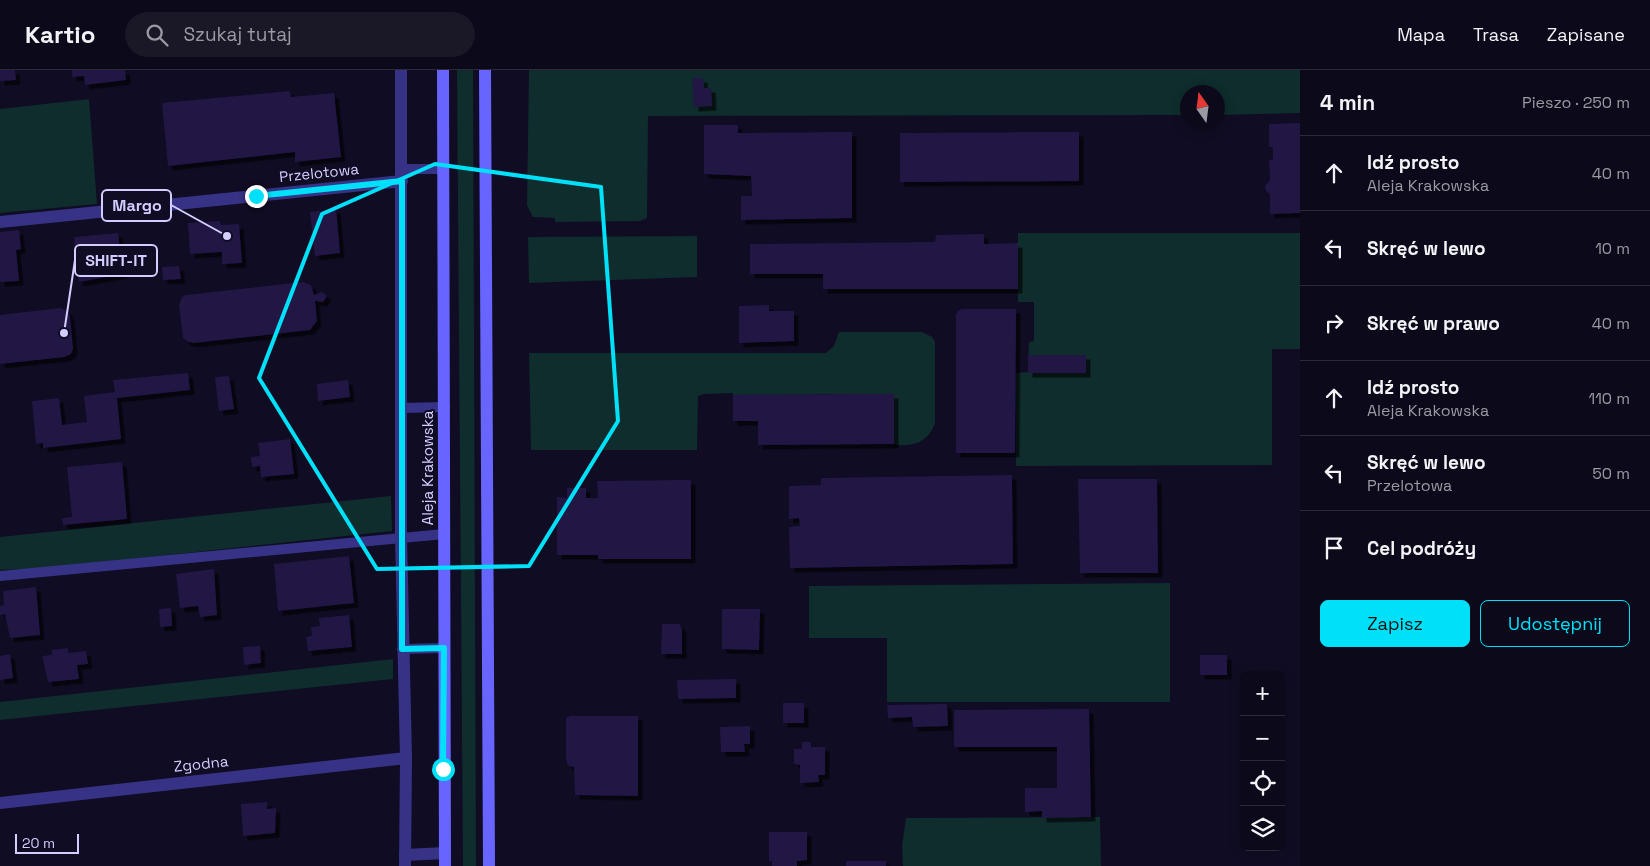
<!DOCTYPE html>
<html lang="pl">
<meta charset="utf-8">
<style>
:root{--surface:#0c091a;--page:#1a1727;--text:#f1f3f6;--muted:#9a9aa2;--line:#2c2a39;--accent:#00e1f9}
body{margin:0;font-family:"Space Grotesk",sans-serif;background:var(--page);color:var(--text)}
.controls{position:absolute;right:15px;bottom:15px;display:grid;overflow:hidden;border-radius:8px;box-shadow:0 2px 12px #0003}
.controls button{width:45px;height:45px;display:grid;place-items:center;padding:0;border:0;border-bottom:1px solid var(--line);background:var(--surface);color:var(--text);font:25px sans-serif}
.compass{position:absolute;left:1180px;top:15px;width:45px;height:45px;border-radius:50%;background:var(--surface);box-shadow:0 2px 12px #0003;rotate:346deg}
.scale{position:absolute;left:15px;bottom:12px;width:64px;box-sizing:border-box;padding-left:5px;border:2px solid #d3ceff;border-top:0;font-size:14px;line-height:18px;white-space:nowrap;color:#d3ceff;-webkit-text-stroke:4px #100c23;paint-order:stroke}
.stop{position:absolute;width:15px;height:15px;margin:-11px;border:4px solid #00e1f9;border-radius:50%;background:#fff}
.stop.end{background:#00e1f9;border-color:#fff;box-shadow:0 1px 5px #0008}
.list{margin:0;padding:0;list-style:none}
h2{display:flex;justify-content:space-between;align-items:center;height:65px;margin:0;padding:0 20px;font-size:21px}
h2 small{font-size:16px;font-weight:400;color:var(--muted)}
.list li{display:grid;grid-template-columns:32px 1fr auto;gap:15px;align-items:center;box-sizing:border-box;height:75px;padding:0 20px;border-top:1px solid var(--line)}
.list b{display:block;font-size:19px;white-space:nowrap}
.list p{margin:0;font-size:16px;white-space:nowrap;color:var(--muted)}
.list em{font-size:16px;font-style:normal;color:var(--muted)}
.actions{display:flex;gap:10px;padding:15px 20px}
.actions a{flex:1;padding:11px 0;border:1px solid var(--accent);border-radius:8px;text-align:center;font-size:18px;color:var(--accent)}
.actions .main{background:var(--accent);color:#111}
.icon{flex:none;width:28px;height:28px;fill:none;stroke:currentColor;stroke-width:2;stroke-linecap:round;stroke-linejoin:round}
.map{position:relative;flex:none;width:1300px;height:796px;overflow:hidden}
header{display:flex;align-items:center;gap:30px;box-sizing:border-box;height:70px;padding:0 25px;background:var(--surface);border-bottom:1px solid var(--line)}
header strong{font-size:24px}
nav{display:flex;gap:28px;margin-inline-start:auto;font-size:18px}
.search{width:350px;height:45px;background:var(--page);display:flex;align-items:center;gap:12px;box-sizing:border-box;padding:0 18px;border-radius:28px;color:var(--muted);font-size:19px}
main{display:flex}
aside{flex:1;background:var(--surface)}
.map>svg:first-child{display:block}
.green{fill:#0e2d2c}
.building{fill:#201745;filter:url(#shadow)}
.lines{fill:none;stroke-linecap:round;stroke-linejoin:round}
.service{stroke:#363386;stroke-width:10}
.minor{stroke:#363386;stroke-width:12}
.secondary{stroke:#6865ff;stroke-width:12}
.route{stroke:#00e1f9;stroke-width:6}
.marked{fill:none;stroke:#00e1f9;stroke-width:4;stroke-linejoin:round}
.labels{text-anchor:middle;stroke-width:4;stroke-linejoin:round;paint-order:stroke}
.street-label{font-size:15px;fill:#d3ceff;stroke:#100c23}
.leader{fill:none;stroke:#d3ceff;stroke-width:2}
.callout-dot{fill:#d3ceff;stroke:#100c23;stroke-width:2}
.callout{fill:#100c23;stroke:#d3ceff;stroke-width:2}
.callout-label{font-size:16px;text-anchor:middle;font-weight:bold;fill:#d3ceff}
</style>
<header>
<strong>Kartio</strong>
<div class="search"><svg class="icon" aria-label="search" viewBox="0 0 24 24"><circle cx="10" cy="10" r="6"/><path d="M15 15l6 6"/></svg>Szukaj tutaj</div>
<nav><a>Mapa</a><a>Trasa</a><a>Zapisane</a></nav>
</header>
<main>
<div class="map">
<svg width="1300" height="796" viewBox="0 0 1300 796">
<defs>
<filter id="shadow"><feDropShadow dx="4.5" dy="4.5" stdDeviation="0" flood-color="#0009"/></filter>
</defs>
<rect width="100%" height="100%" fill="#100c23"/>
<!-- green -->
<g class="green">
<path d="M457 0H473L476 796H463Z"/>
<path d="M529 0H1300V43L1218 45V22H1188L1187 45 648 46 647 148 640 151 555 152V148L533 147 527 135Z"/>
<path d="M89 29 97 134 0 143V39Z"/>
<path d="M1018 163H1300V279H1272V395L1016 396V303L1028 302 1029 272 1034 271V232H1018Z"/>
<path d="M697 166V207L529 213 528 167Z"/>
<path d="M839 262H922L932 267 935 272V353C929 372 912 378 894 374L893 324 733 325V323L704 324 698 326 697 380H531L529 283H826L834 276Z"/>
<path d="M391 426 392 461 20 501 18 499 0 500V467Z"/>
<path d="M1170 513V632H887V568H809V516Z"/>
<path d="M393 589V609L0 650V632Z"/>
<path d="M1100 747 1101 796H903L902 776 906 748Z"/>
</g>
<!-- building -->
<g class="building">
<path d="M0 0H15L16 10 0 11Z"/>
<path d="M72 0H125L126 10 85 15 84 6 72 7Z"/>
<path d="M692 8H703L704 18H711L712 36 694 37Z"/>
<path d="M290 21 291 27 334 23 341 87 295 92V82L168 96 162 33Z"/>
<path d="M1300 53V143L1270 144V124L1266 121 1265 116 1270 110 1269 90H1273V77H1269V54Z"/>
<path d="M704 55H738V63L852 62V148L741 150V126H752L751 106 704 104Z"/>
<path d="M1055 62H1079V111L900 112V63Z"/>
<path d="M336 139 340 183 315 186 310 142Z"/>
<path d="M220 151 221 155 239 154 242 193 222 194V182L190 184 188 153Z"/>
<path d="M19 160 21 179 16 180 19 211 0 212V162Z"/>
<path d="M118 163 123 204 79 212 74 167Z"/>
<path d="M984 164V174L1018 173V219H823V204H750V174L935 172 936 165Z"/>
<path d="M179 196 181 209 163 210 162 197Z"/>
<path d="M303 212 311 215 314 225 322 222 327 226 323 232 315 231 317 251 310 260 194 273 188 272 183 268 179 235 182 227 186 225Z"/>
<path d="M769 235V241H794V271L739 273V236Z"/>
<path d="M60 238 67 241 70 246 73 279 71 284 64 287 0 294V245Z"/>
<path d="M963 239H1016L1015 383H956V245L959 240Z"/>
<rect x="1028" y="285" width="58" height="18"/>
<path d="M188 303 190 320 117 328 121 369 43 378V373L36 374 32 331 59 328 62 355 87 352 84 326 115 322 113 310Z"/>
<path d="M229 306 234 339 219 341 215 307Z"/>
<path d="M348 310 350 327 318 331 317 314Z"/>
<path d="M894 324V374L758 375V351H733V325Z"/>
<path d="M290 369 294 404 261 407 260 396 252 397 251 387 260 386 258 373Z"/>
<path d="M122 392 127 449 63 455 62 448 72 447 67 397Z"/>
<path d="M1012 405 1013 494 790 498 789 457 800 456 799 448 789 449V416L821 415V408Z"/>
<path d="M1078 409H1157L1158 503H1080Z"/>
<path d="M691 410V489H598V485H557V427L567 428V418H586V428H598L597 411Z"/>
<path d="M349 486 354 533 278 541 274 494Z"/>
<path d="M214 499 217 545 200 547 198 536 180 538 176 504Z"/>
<path d="M36 517 40 565 10 568 5 544 0 545V536L4 535 3 521Z"/>
<path d="M171 538 172 556 160 557 159 539Z"/>
<path d="M722 539H760L759 580 722 579Z"/>
<path d="M349 545 352 577 308 581 306 567 312 566 311 557 320 556 319 548Z"/>
<path d="M662 554H679L682 559V584H661Z"/>
<path d="M260 576 261 593 244 595 243 577Z"/>
<path d="M68 578V583L86 581 88 594 77 595 79 609 48 612 42 586 52 585V580Z"/>
<path d="M10 584 13 608 0 610V586Z"/>
<rect x="1200" y="585" width="27" height="20"/>
<path d="M736 609V628L678 629 677 610Z"/>
<rect x="783" y="633" width="21" height="20"/>
<path d="M947 634 948 656 913 657 912 647 888 648 887 635Z"/>
<path d="M1089 639 1091 747 1042 748V741L1025 742V718H1057V677H954V640Z"/>
<path d="M570 646H638V726L575 725 574 697 568 696 566 689V648Z"/>
<path d="M750 656V674H744L745 682H721L720 657Z"/>
<path d="M802 672H811V677H825V705H818L819 712 800 713V695L794 694V679H802Z"/>
<path d="M267 732V739L276 738 275 763 243 766 241 734Z"/>
<path d="M769 762H807V790L797 791V796H772V791H769Z"/>
<rect x="846" y="791" width="40" height="5"/>
</g>
<g class="lines">
<!-- service -->
<g class="service">
<path d="M402 99H443"/>
<path d="M401 338 445 337"/>
<path d="M0 506 444 464"/>
<path d="M402 579 444 578"/>
</g>
<!-- minor -->
<g class="minor">
<path d="M401 0V466L406 688 405 796"/>
<path d="M0 152 402 111"/>
<path d="M0 733 406 688"/>
<path d="M405 785 445 783"/>
</g>
<!-- secondary -->
<g class="secondary">
<path d="M443 0 445 796"/>
<path d="M485 0 489 796"/>
</g>
</g>
<g class="lines">
<!-- route -->
<path class="route" d="M256 126 402 111V579L444 578 443 699"/>
</g>
<!-- marked area -->
<path class="marked" d="M435 94 601 117 618 351 529 496 377 499 259 308 322 144Z"/>
<g class="labels">
<!-- street labels -->
<g class="street-label">
<text transform="translate(319 103) rotate(-6)" y="5">Przelotowa</text>
<text transform="translate(428 398) rotate(-90)" y="5">Aleja Krakowska</text>
<text transform="translate(201 694) rotate(-6)" y="5">Zgodna</text>
</g>
</g>
<!-- callouts -->
<path class="leader" d="M227 166L171 135M64 263L75 190"/>
<g class="callout-dot">
<circle cx="227" cy="166" r="5"/>
<circle cx="64" cy="263" r="5"/>
</g>
<g class="callout">
<rect x="102" y="120" width="69" height="31" rx="5"/>
<rect x="75" y="175" width="82" height="31" rx="5"/>
</g>
<g class="callout-label">
<text x="137" y="141">Margo</text>
<text x="116" y="196">SHIFT-IT</text>
</g>
</svg>
<div class="controls">
<button>+</button>
<button>−</button>
<button><svg class="icon" aria-label="locate" viewBox="0 0 24 24"><circle cx="12" cy="12" r="6"/><path d="M12 2v4M12 18v4M2 12h4M18 12h4"/></svg></button>
<button><svg class="icon" aria-label="layers" viewBox="0 0 24 24"><path d="M12 4l9 5-9 5-9-5zM3 14l9 5 9-5"/></svg></button>
</div>
<svg class="compass" viewBox="-18 -18 36 36"><path d="M0-13l5 13h-10z" fill="#e53935"/><path d="M0 13l5-13h-10z" fill="#9a9aa2"/></svg>
<div class="scale">20 m</div>
<div class="stop" style="left:443px;top:699px"></div>
<div class="stop end" style="left:256px;top:126px"></div>
</div>
<aside>
<h2>4 min<small>Pieszo · 250 m</small></h2>
<ul class="list">
<li><svg class="icon" aria-label="ahead" viewBox="0 0 24 24"><path d="M12 20V5M6 11l6-6 6 6"/></svg><div><b>Idź prosto</b><p>Aleja Krakowska</p></div><em>40 m</em></li>
<li><svg class="icon" aria-label="left" viewBox="0 0 24 24"><path d="M17 20v-9H6M10 6l-5 5 5 5"/></svg><div><b>Skręć w lewo</b></div><em>10 m</em></li>
<li><svg class="icon" aria-label="right" viewBox="0 0 24 24"><path d="M7 20v-9h11M14 6l5 5-5 5"/></svg><div><b>Skręć w prawo</b></div><em>40 m</em></li>
<li><svg class="icon" aria-label="ahead" viewBox="0 0 24 24"><path d="M12 20V5M6 11l6-6 6 6"/></svg><div><b>Idź prosto</b><p>Aleja Krakowska</p></div><em>110 m</em></li>
<li><svg class="icon" aria-label="left" viewBox="0 0 24 24"><path d="M17 20v-9H6M10 6l-5 5 5 5"/></svg><div><b>Skręć w lewo</b><p>Przelotowa</p></div><em>50 m</em></li>
<li><svg class="icon" aria-label="arrive" viewBox="0 0 24 24"><path d="M6 21V4h12l-3 4 3 4H6"/></svg><div><b>Cel podróży</b></div></li>
</ul>
<div class="actions"><a class="main">Zapisz</a><a>Udostępnij</a></div>
</aside>
</main>
